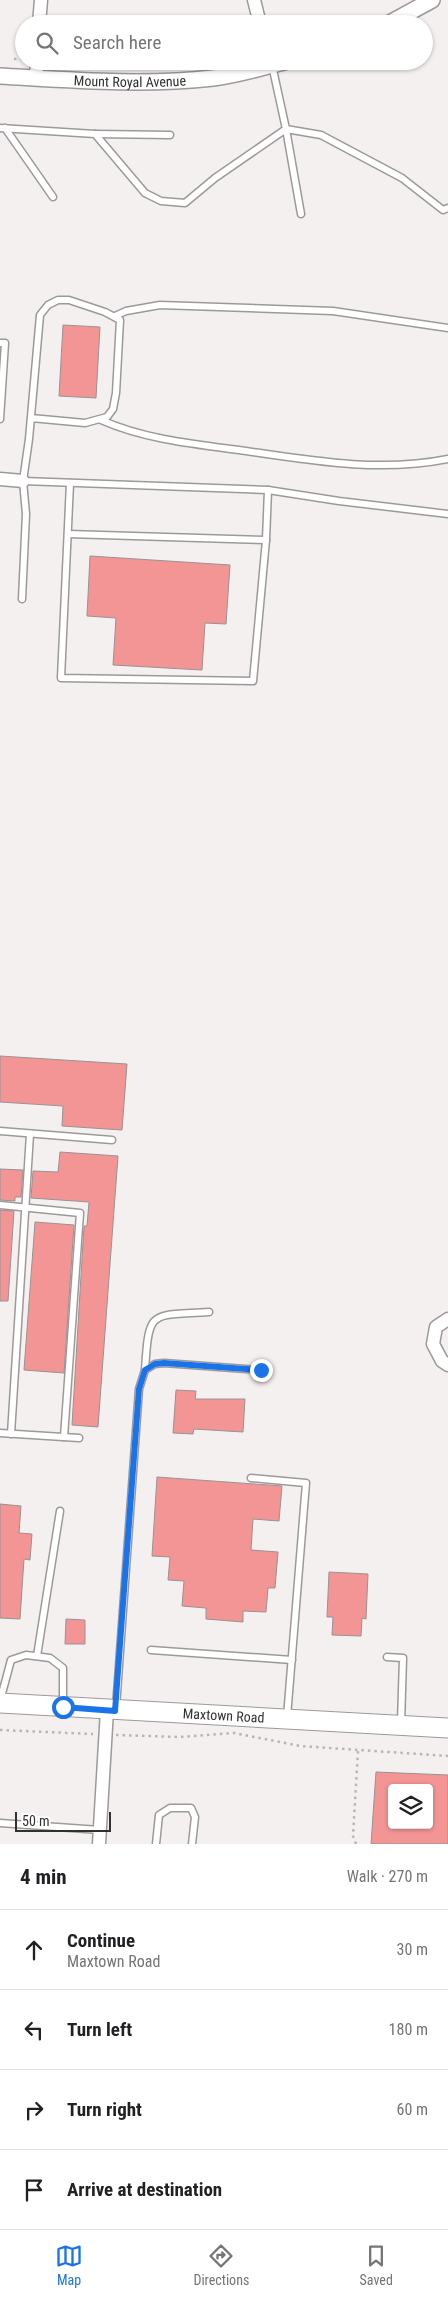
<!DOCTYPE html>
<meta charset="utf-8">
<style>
:root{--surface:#fff;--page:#f6f6f6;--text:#202124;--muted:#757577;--line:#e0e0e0;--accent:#1a73e8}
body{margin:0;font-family:"Roboto Condensed",sans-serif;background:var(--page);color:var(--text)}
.controls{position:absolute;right:15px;bottom:15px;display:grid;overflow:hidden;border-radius:5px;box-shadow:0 1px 4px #0004}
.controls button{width:45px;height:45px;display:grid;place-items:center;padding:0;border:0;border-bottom:1px solid var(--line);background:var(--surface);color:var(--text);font:25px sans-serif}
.scale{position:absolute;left:15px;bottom:12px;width:96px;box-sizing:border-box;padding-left:5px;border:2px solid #323030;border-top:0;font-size:14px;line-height:18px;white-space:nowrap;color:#323030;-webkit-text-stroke:4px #fff;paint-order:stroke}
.stop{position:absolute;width:15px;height:15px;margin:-11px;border:4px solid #1a73e8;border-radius:50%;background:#fff}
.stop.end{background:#1a73e8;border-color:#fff;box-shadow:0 1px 5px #0008}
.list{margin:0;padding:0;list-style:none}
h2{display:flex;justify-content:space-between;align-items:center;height:65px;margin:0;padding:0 20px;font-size:21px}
h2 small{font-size:16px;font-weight:400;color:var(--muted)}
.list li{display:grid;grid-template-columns:32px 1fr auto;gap:15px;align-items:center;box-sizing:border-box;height:80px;padding:0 20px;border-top:1px solid var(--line)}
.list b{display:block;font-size:19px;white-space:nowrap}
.list p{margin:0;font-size:16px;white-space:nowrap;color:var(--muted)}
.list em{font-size:16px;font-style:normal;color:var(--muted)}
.icon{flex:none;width:28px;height:28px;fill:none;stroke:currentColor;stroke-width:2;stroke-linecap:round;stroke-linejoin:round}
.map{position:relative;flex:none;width:448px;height:1844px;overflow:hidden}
.search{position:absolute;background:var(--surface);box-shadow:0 1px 4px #0004;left:15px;right:15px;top:15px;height:55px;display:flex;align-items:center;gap:12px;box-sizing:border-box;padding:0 18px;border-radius:28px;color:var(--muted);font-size:19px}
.sheet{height:385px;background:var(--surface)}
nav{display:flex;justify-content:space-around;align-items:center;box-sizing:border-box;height:70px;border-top:1px solid var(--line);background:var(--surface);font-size:14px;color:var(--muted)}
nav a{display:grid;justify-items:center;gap:2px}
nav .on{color:var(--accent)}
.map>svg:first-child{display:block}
.building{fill:#f39495;stroke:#989393;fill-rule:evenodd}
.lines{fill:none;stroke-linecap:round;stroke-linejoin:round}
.service-casing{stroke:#9e9999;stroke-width:9}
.minor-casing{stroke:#9e9999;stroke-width:15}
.tertiary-casing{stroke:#9e9999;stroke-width:18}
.primary-casing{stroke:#9e9999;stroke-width:21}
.path{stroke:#b9b5b5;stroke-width:2.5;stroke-dasharray:2.5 4;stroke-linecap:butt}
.service{stroke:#fff;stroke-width:6}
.minor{stroke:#fff;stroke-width:12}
.tertiary{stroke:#fff;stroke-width:15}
.primary{stroke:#fff;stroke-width:19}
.route{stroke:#1a73e8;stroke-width:6}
.labels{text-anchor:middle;stroke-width:4.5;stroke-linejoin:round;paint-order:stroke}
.street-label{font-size:14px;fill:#323030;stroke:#fff}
</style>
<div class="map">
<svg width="448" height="1844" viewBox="0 0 448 1844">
<rect width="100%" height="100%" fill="#f5f0f0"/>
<!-- building -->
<g class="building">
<path d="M63 325 100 327 96 398 59 396Z"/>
<path d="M90 556 230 565 226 624 205 623 202 670 113 665 116 618 87 616Z"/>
<path d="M0 1056 127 1064 122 1130 62 1126 63 1106 0 1102Z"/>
<path d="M60 1152 118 1156 98 1427 72 1425 84 1226H87L89 1202 31 1198 33 1171 58 1172Z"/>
<path d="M0 1169 23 1170 21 1197H15V1201L0 1200Z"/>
<path d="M0 1210 14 1211 8 1301H0Z"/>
<path d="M35 1222 74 1225 64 1373 24 1370Z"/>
<path d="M176 1390 196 1391 195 1399H245L243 1432 194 1429 193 1434 173 1433Z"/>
<path d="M157 1477 282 1486 279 1521 253 1519 251 1550 278 1552 275 1588H268L266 1612 243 1611V1622L206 1619V1608L182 1606 184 1581 168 1580 170 1557 152 1556Z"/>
<path d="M0 1504 21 1506 19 1533 32 1534 30 1560 24 1559 20 1619 0 1618Z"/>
<path d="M329 1572 368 1574 366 1619 362 1618 361 1636 332 1635 333 1617H327Z"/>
<path d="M66 1619 85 1620V1644H65Z"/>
<path d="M376 1772 448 1775V1844H371ZM392 1788H429V1825H392Z"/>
</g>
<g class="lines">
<!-- service casing -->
<g class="service-casing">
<g id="service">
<path d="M0 128 95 134 145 193 161 201 185 203 215 178 286 129 272 65"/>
<path d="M5 128 53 197"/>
<path d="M95 134 170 135"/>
<path d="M301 214 286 129 321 135 402 178 443 210 448 208"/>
<path d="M115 316 126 311 160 305 333 311 448 328"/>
<path d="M0 343H5L0 419"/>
<path d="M101 420C144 439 192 444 239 450 308 460 379 473 448 459"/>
<path d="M23 481 268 490 339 501 448 514"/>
<path d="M70 483 61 678 253 681 266 540 268 490"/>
<path d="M68 534 266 540"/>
<path d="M22 599 26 514 23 481 29 439 40 315 48 305 58 300H69L105 312 120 320 116 393 113 409 107 417 85 423 31 418"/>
<path d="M0 1131 112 1140"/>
<path d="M0 1205 80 1213 64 1437"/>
<path d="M145 1370C149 1308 150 1316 209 1312"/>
<path d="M0 1433 79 1438"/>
<path d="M11 1434 30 1134"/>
<path d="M251 1478 306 1483 287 1717"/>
<path d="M151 1650 292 1660"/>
<path d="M37 1656 60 1511"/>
<path d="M387 1657 403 1658 401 1723"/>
<path d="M0 1701 11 1660 26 1655 50 1658 63 1668V1703"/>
<path d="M116 1707 139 1389 145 1370 155 1364 164 1363 261 1370"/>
<path d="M0 1823 100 1830"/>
<path d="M156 1844 159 1815 170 1808H191L195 1817 192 1844"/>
</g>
</g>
<!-- minor casing -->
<g class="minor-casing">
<g id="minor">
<path d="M254 0 260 24"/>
<path d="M39 24 41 0"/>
<path d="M36 78 37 61"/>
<path d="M0 479 23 481"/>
<path d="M448 1319 436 1327 433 1344 442 1361 448 1365"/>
<path d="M99 1844 107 1710"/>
</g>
</g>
<!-- tertiary casing -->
<g class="tertiary-casing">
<g id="tertiary">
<path d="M388 24 432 0"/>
<path id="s1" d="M0 76C71 80 142 86 213 78 239 75 263 67 288 61"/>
</g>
</g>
<!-- primary casing -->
<g class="primary-casing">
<g id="primary">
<path id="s2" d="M0 1703 448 1728"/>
</g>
</g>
<!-- path -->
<g class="path">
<path d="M14 59H23"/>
<path d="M56 61H57"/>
<path d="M0 1730 93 1734"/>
<path d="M116 1735 179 1737 234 1733 300 1746 448 1756"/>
<path d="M356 1844 353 1836 358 1751"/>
</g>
<!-- service -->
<use href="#service" class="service"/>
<!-- minor -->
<use href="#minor" class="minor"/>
<!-- tertiary -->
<use href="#tertiary" class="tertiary"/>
<!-- primary -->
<use href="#primary" class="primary"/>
</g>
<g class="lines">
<!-- route -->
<path class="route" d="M63 1707 115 1711 139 1389 145 1370 155 1364 164 1363 261 1370"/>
</g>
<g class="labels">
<!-- street labels -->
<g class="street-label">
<text dy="5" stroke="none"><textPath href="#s1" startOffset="130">Mount Royal Avenue</textPath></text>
<text dy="5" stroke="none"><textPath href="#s2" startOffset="224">Maxtown Road</textPath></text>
</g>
</g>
</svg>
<div class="controls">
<button><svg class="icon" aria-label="layers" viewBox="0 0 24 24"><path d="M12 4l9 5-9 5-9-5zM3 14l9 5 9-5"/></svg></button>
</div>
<div class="scale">50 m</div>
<div class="stop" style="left:63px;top:1707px"></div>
<div class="stop end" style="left:261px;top:1370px"></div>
<div class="search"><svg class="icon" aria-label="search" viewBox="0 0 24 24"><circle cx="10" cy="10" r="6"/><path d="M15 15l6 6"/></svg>Search here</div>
</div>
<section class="sheet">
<h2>4 min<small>Walk · 270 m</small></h2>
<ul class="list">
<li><svg class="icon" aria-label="ahead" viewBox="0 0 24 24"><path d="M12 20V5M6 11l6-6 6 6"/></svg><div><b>Continue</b><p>Maxtown Road</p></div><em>30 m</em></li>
<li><svg class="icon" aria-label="left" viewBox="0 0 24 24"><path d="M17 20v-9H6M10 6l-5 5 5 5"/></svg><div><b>Turn left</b></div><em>180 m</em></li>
<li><svg class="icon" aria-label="right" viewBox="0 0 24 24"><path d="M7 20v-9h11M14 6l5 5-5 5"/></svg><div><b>Turn right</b></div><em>60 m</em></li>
<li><svg class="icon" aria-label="arrive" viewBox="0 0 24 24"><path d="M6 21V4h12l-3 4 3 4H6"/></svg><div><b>Arrive at destination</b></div></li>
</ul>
</section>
<nav>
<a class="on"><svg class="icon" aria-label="map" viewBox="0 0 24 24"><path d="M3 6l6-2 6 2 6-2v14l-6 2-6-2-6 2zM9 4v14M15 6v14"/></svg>Map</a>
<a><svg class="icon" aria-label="directions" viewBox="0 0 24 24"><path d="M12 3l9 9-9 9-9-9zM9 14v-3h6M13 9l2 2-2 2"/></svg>Directions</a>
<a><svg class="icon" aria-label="saved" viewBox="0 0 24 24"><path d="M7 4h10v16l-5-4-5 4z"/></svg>Saved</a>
</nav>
